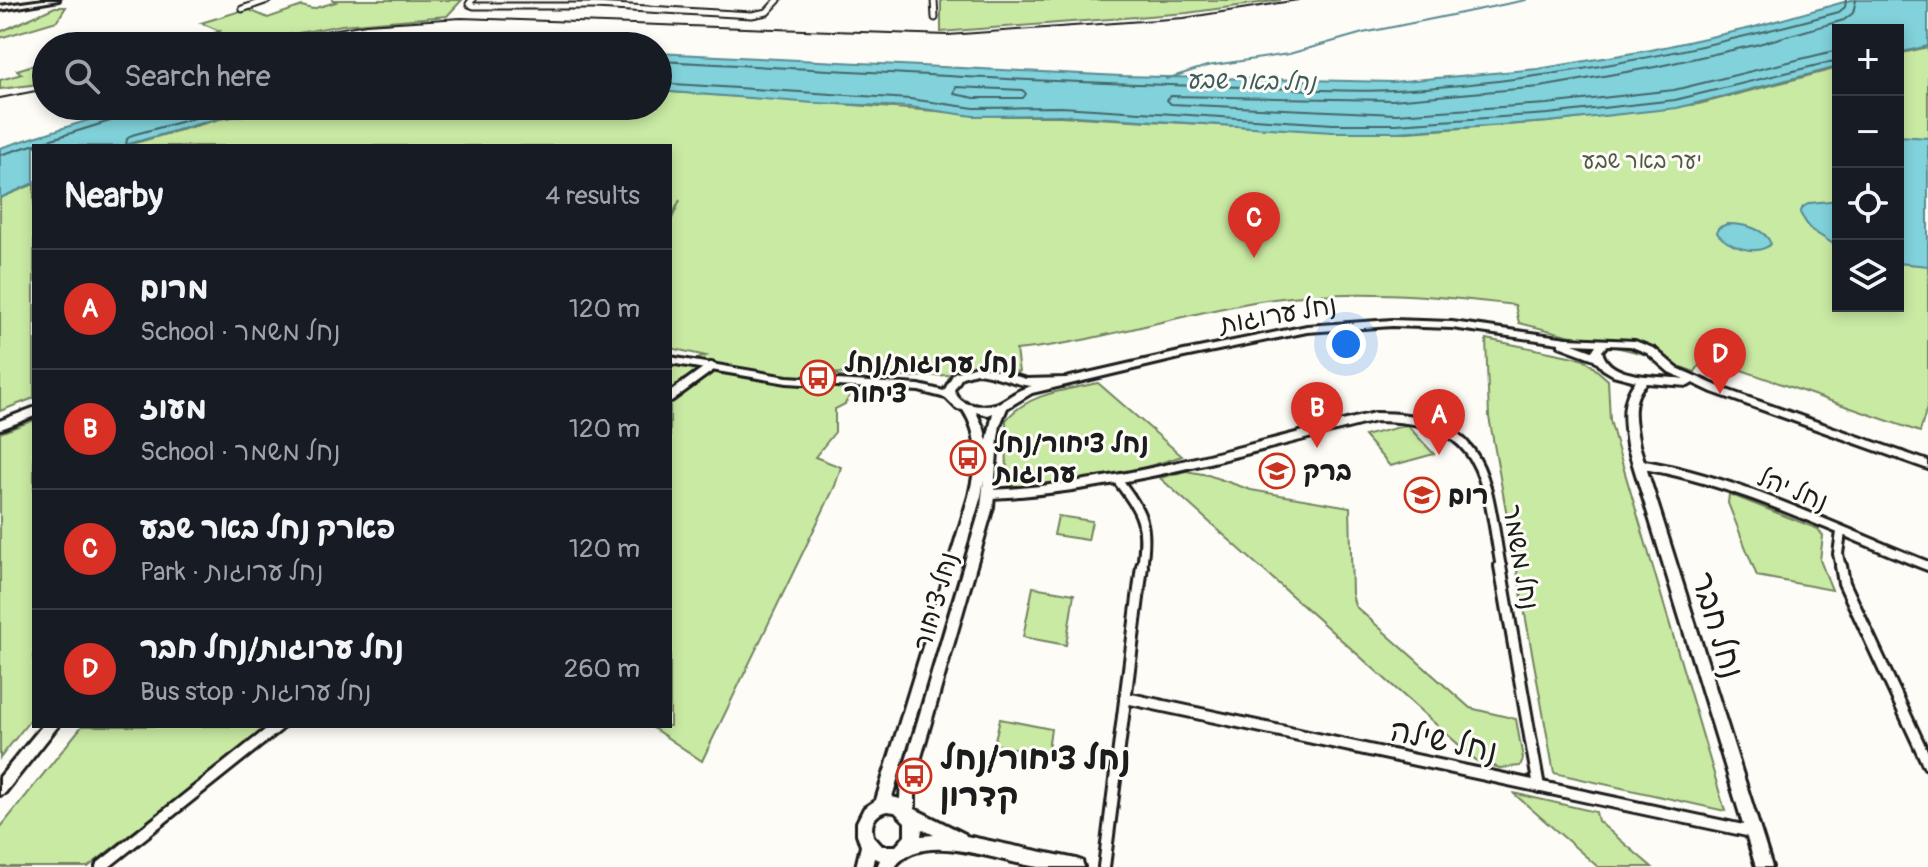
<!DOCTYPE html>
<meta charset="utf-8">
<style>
:root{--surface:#171b24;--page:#242831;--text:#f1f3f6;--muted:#9ea1a6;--line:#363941;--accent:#d93025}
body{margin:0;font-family:Pangolin,"Playpen Sans Hebrew",sans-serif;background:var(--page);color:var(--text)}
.controls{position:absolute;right:24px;top:24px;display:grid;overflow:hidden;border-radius:0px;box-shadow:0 4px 12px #0003}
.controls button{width:72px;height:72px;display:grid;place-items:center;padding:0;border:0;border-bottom:2px solid var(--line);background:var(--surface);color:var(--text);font:40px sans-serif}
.you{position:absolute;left:1346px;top:344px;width:28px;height:28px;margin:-20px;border:6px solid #fff;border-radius:50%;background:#1a73e8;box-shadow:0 0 0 12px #1a73e833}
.badge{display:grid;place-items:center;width:52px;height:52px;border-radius:50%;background:var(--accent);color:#fff;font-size:26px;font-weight:700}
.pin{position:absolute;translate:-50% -66px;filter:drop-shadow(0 2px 4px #0008)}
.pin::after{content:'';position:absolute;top:42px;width:28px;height:24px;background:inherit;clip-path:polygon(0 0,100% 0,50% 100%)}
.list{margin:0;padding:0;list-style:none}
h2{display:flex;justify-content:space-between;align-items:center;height:104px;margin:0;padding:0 32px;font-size:34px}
h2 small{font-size:26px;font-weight:400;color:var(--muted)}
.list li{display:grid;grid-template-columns:52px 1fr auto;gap:24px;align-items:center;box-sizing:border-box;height:120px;padding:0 32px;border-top:2px solid var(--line)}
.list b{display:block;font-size:30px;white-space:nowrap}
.list p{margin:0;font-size:26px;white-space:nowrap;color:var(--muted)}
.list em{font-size:26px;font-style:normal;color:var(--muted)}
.icon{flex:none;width:44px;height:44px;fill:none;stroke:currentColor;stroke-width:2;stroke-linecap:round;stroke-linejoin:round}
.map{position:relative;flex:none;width:1928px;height:867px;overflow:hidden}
.search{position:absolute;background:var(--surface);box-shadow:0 4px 12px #0003;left:32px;top:32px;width:640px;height:88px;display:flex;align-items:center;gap:20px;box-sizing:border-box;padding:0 28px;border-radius:44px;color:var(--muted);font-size:30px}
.panel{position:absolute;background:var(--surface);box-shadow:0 4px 12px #0003;left:32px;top:144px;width:640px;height:584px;border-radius:0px}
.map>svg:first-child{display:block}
.green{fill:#c9eaa3;stroke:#728360;stroke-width:2}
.water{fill:#81d2db;stroke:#59898f;stroke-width:2}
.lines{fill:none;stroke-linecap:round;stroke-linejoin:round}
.shore{stroke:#446568;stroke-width:2}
.stream{stroke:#59898f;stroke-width:2}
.street-far2-casing{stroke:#1c1c1c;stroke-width:9}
.street-far1-casing{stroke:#1c1c1c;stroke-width:14}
.street-casing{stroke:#1c1c1c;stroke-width:16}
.secondary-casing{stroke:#1c1c1c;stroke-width:6}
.street-far2{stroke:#fdfcf7;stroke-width:5}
.street-far1{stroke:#fdfcf7;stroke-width:8}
.street{stroke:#fdfcf7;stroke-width:10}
.secondary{fill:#fdfcf7;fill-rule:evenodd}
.rail{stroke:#1c1c1c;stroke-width:2}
.labels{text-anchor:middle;stroke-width:6;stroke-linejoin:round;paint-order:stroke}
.far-park-label{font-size:22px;fill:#505a44;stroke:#fdfcf7}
.far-water-label{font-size:24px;font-style:italic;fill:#3f5c5f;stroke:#fdfcf7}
.street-label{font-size:26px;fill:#1c1c1c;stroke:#fdfcf7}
.poi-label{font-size:26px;font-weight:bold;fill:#1c1c1c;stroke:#fdfcf7;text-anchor:start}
.near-street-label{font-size:32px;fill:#1c1c1c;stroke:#fdfcf7}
.near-poi-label{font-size:32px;font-weight:bold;fill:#1c1c1c;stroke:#fdfcf7;text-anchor:start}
</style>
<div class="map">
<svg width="1928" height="867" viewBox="0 0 1928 867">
<rect width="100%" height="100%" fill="#fdfcf7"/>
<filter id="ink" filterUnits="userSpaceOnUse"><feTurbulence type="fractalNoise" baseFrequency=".0125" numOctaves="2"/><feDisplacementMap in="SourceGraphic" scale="16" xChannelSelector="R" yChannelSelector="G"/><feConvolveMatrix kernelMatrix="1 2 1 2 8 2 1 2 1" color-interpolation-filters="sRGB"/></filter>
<g filter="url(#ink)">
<!-- green -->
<g class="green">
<path d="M332 0H462L447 16 342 25 227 46H182L220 31 201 23 247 9 268 18 302 6 312 9 336 2Z"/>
<path d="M941 0H1281L1187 13 941 32Z"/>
<path d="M55 7H66L57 21 0 38V32Z"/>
<path d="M1928 47V404L1920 432 1704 357 1695 372 1644 354 1519 323 1515 305C1432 295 1350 288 1266 300 1182 313 1101 342 1016 350L1019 372 978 365 948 375 908 377 830 373 857 382 845 404 835 409V432L815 457 841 467 835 486 702 761 650 726H670V368L706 356 670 348V223L680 200 670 220V146H124L220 119 302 106H658V91L1004 116H1060L1326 131 1407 132 1549 122 1699 104 1838 68V306H1898V54Z"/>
<path d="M46 61V83L0 89V80L22 74 17 70Z"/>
<path d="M34 184V398L0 411V198Z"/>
<path d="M1486 339 1584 359 1608 380 1610 420 1617 446 1725 811 1554 773 1489 417Z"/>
<path d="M1098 383 1182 456C1134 472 1061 491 1010 486L1007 481 1006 420C1028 393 1066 390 1098 383Z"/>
<path d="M34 420V715L0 758V433Z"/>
<path d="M1407 425 1434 454 1390 466 1364 436Z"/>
<path d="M1186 471 1208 475 1251 490 1350 507 1352 594 1355 606 1470 708 1516 719 1523 759 1520 766 1500 768 1477 761 1160 478Z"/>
<path d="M1729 494 1818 529 1823 536 1820 560 1832 590 1757 576 1728 503Z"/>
<path d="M1058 516 1092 521 1088 540 1054 535Z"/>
<path d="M1033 587 1074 594 1066 645 1023 637Z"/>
<path d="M1000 719 1051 729 1047 755 994 744Z"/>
<path d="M82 726H270L88 867H0V828Z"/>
<path d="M1513 793 1596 812 1598 821 1652 867H1598Z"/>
</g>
<!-- water -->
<g class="water">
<path d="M1851 0H1928V46L1898 53V30H1838V67L1677 108 1548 122 1397 132H1332L1060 115 973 116 910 107 814 103 658 91V53L1121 76 1392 82 1538 69 1651 50 1751 28Z"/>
<path d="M133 106H298L219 118 122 146H34V183L0 198V148Z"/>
<path d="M1898 136 1928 138V266L1898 263V187L1901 177 1898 170Z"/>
<path d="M1838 200V247L1810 229 1800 213 1803 207 1810 203Z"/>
<path d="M1727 224C1744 224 1765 228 1771 244 1756 257 1728 247 1717 233L1718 228Z"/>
</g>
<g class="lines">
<!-- shore -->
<g class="shore">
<path d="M1838 50 1674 90 1547 104 1396 114 1171 104 1167 100 1171 96 1392 100 1540 87 1655 67 1755 45 1844 20 1853 13 1856 0"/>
<path d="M658 61C841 70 1024 82 1207 86 1269 87 1332 93 1394 90 1545 82 1693 52 1839 12L1845 7 1846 0"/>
<path d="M658 83 910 99 974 108 1061 107 1333 124H1396L1548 114 1675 100 1838 60"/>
<path d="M956 87 1023 90 1026 94 1023 98H975L954 94Z"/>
<path d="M126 146 127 139 132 135 239 106"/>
<path d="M0 155 123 117 128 113 129 106"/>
</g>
<!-- stream -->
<path class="stream" d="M1166 79 1207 66 1289 54 1363 33 1526 0"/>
<!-- street-far2 casing -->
<g class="street-far2-casing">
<g id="street-far2">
<path d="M472 0 469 4 474 6H595L752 15 767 12 778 0"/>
<path d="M934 0 935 18"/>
<path d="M242 9 268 0"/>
</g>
</g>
<!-- street-far1 casing -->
<g class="street-far1-casing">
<g id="street-far1">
<path d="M670 397 711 367"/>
<path d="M0 425 34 412"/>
<path d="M1638 464C1735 479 1836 530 1928 566"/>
<path d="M1117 479C1144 515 1148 523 1142 568"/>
<path d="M990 494C1121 488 1248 448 1375 417 1489 417 1485 479 1501 568"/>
<path d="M1841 568 1838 554 1841 532"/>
</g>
</g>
<!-- street casing -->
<g class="street-casing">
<g id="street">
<path d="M1500 566 1539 787"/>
<path d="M1841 566 1844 583 1928 764"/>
<path d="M1126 698 1752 832"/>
<path d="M101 867 278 726"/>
<path d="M1104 867 1142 566"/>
</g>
</g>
<!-- secondary casing -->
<g class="secondary-casing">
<g id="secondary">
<path d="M43 0H59L0 10V6Z"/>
<path d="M1392 320 1452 322 1567 338 1635 341 1655 349 1677 368 1724 389 1928 461V469L1712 392 1693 383 1688 386 1647 383C1629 398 1635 424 1639 445L1772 867H1756L1627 445C1624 422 1620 400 1636 381L1613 375 1603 369 1594 359 1559 346V343L1452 328 1392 326 1307 332 1184 357 1032 393 1007 408 1000 425 998 438 993 507 915 778V809L965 834 966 836 1076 859 1082 861 1084 867C1069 867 1054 867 1039 867 1000 863 922 828 895 867H877L880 860 874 858 872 867H856L861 846 857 834V822L864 808 876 800 969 496C976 466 981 437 963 410L957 409 946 398 919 391 787 383 670 363V357L787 377 919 385 944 391 954 373 976 366 992 369 1026 379 1066 378 1184 351 1307 326ZM1573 344 1596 345 1592 351ZM1607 345 1630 346 1647 353 1669 372 1684 379C1660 375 1609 381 1602 351ZM976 373C995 374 1012 384 1032 386 1006 392 1004 410 973 405 963 403 958 400 954 390L962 377ZM976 412 988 415 993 413 987 441 984 429ZM984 479 981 507 901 778 900 799 892 797 981 496ZM887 811 895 812 905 822V836L896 846H882L873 836C870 824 874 814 887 811ZM922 829 934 835 921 836Z"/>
<path d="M42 726H58L5 793 0 795V777Z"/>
</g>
</g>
<!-- street-far2 -->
<use href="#street-far2" class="street-far2"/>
<!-- street-far1 -->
<use href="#street-far1" class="street-far1"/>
<!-- street -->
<use href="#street" class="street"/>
<!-- secondary -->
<use href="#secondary" class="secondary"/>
<!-- rail -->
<g class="rail">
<path d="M239 46 366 24 461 18 948 35 1184 18 1298 0"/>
<path d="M0 98 46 89"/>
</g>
</g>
</g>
<!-- icons -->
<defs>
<g id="bus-ring" transform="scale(1.8)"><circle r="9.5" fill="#fdfcf7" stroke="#c8321e" stroke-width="1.5"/><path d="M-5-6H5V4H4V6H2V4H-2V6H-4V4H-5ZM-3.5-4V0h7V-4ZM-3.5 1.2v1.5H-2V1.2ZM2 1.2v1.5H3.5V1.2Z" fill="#c8321e"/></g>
<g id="school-ring" transform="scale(1.8)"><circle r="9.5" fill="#fdfcf7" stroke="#c8321e" stroke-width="1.5"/><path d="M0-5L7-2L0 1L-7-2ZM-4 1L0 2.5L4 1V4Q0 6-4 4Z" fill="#c8321e"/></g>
</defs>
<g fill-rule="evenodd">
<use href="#bus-ring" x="818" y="378"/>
<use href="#bus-ring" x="968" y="458"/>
<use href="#school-ring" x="1277" y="471"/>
<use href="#school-ring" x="1422" y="495"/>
<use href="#bus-ring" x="914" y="776"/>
</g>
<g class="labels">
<!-- far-park labels -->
<g class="far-park-label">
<text x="1642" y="168">יער באר שבע</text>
</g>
<!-- far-water labels -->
<g class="far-water-label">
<text transform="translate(1251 81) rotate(1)" y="8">נחל באר שבע</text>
</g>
<!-- street labels -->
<g class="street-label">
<text transform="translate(1278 314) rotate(-10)" y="9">נחל ערוגות</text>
<text transform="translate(1793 489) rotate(22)" y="9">נחל יהל</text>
<text transform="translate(1521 557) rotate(80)" y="9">נחל משמר</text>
<text transform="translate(935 601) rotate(-74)" y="9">נחל ציחור</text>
</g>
<!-- poi labels -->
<g class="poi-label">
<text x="844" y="372">נחל ערוגות/נחל<tspan x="844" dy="30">ציחור</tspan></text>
<text x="994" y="452">נחל ציחור/נחל<tspan x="994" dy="30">ערוגות</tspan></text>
<text x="1303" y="480">ברק</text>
<text x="1448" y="504">רום</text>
</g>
<!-- near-street labels -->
<g class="near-street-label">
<text transform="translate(1718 625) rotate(73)" y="11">נחל חבר</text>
<text transform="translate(1444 740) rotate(12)" y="11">נחל שילה</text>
</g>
<!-- near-poi labels -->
<g class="near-poi-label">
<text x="940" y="769">נחל ציחור/נחל<tspan x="940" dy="37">קדרון</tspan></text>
</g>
</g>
</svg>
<div class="controls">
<button>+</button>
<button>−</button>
<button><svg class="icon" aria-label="locate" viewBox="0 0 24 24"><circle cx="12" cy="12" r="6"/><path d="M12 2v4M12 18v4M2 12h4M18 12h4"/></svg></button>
<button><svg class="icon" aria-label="layers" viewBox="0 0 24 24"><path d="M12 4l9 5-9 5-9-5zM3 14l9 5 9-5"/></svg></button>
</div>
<div class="you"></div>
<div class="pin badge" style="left:1439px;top:455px">A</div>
<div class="pin badge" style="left:1317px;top:448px">B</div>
<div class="pin badge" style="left:1254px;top:258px">C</div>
<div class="pin badge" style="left:1720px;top:394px">D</div>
<div class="search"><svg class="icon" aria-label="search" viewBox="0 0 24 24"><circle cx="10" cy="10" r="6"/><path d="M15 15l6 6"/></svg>Search here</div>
<section class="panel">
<h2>Nearby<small>4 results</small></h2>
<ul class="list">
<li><span class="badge">A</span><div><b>מרום</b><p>School · נחל משמר</p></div><em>120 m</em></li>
<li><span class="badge">B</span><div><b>מעוז</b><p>School · נחל משמר</p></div><em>120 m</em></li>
<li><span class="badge">C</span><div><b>פארק נחל באר שבע</b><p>Park · נחל ערוגות</p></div><em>120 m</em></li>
<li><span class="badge">D</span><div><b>נחל ערוגות/נחל חבר</b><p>Bus stop · נחל ערוגות</p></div><em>260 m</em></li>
</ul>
</section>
</div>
